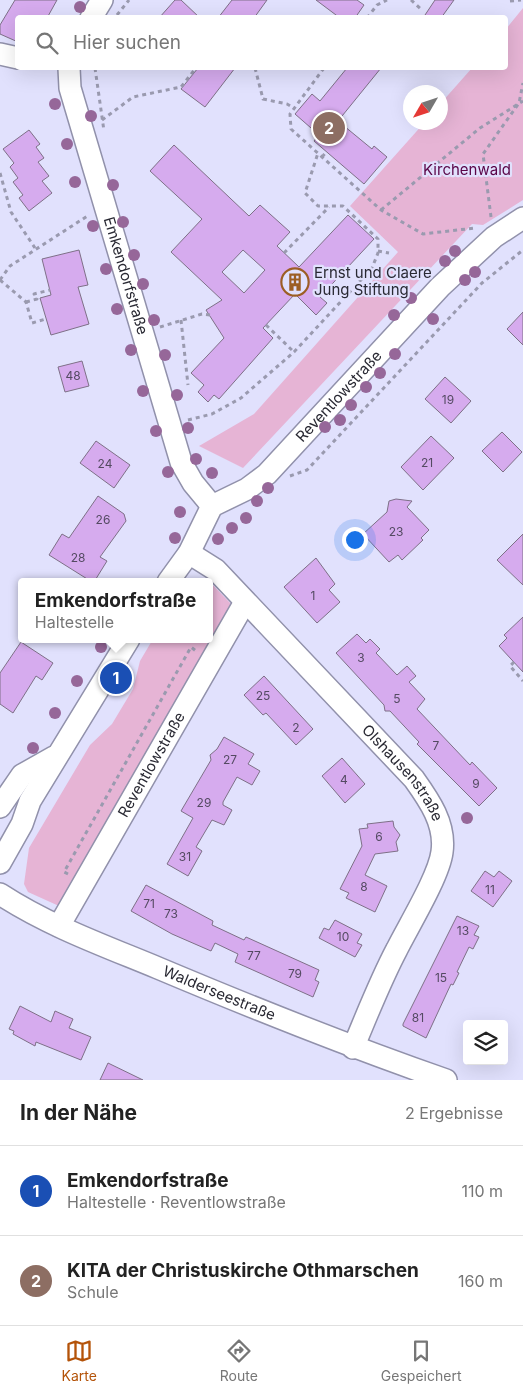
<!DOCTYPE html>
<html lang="de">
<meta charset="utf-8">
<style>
:root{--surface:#fff;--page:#f6f6f6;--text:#222;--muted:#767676;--line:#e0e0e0;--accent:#b45309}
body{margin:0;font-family:Inter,sans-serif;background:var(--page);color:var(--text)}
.controls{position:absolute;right:15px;bottom:15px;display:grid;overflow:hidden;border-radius:5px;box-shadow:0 5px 20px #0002}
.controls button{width:45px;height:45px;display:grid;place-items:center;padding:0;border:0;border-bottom:1px solid var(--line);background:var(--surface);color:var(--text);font:25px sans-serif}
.compass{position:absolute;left:403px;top:85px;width:45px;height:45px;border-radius:50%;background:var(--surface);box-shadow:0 5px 20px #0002;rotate:231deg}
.you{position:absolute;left:354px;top:539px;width:18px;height:18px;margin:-12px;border:4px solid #fff;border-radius:50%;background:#1a73e8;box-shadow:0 0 0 8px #1a73e833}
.badge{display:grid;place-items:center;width:32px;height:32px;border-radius:50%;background:var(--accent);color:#fff;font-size:16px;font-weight:700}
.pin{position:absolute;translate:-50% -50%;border:2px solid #fff;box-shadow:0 1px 5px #0006}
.popup{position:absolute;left:18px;top:578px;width:195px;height:65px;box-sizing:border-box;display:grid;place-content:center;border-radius:5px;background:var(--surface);filter:drop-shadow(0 1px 4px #0005);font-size:16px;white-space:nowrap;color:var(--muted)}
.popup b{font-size:19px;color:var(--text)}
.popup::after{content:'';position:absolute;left:50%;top:100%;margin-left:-10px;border:10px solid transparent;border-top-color:var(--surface)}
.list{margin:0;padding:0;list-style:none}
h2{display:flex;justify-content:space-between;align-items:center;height:65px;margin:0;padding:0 20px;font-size:21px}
h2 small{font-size:16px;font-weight:400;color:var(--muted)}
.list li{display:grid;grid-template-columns:32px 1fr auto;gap:15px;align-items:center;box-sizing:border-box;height:90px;padding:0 20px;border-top:1px solid var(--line)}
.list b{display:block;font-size:19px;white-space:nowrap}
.list p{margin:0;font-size:16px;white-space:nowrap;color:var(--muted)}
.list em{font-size:16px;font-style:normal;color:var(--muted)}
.icon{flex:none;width:28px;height:28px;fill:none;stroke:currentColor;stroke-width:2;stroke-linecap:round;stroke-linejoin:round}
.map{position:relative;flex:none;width:523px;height:1080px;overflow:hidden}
.search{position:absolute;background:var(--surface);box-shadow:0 5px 20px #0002;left:15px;right:15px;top:15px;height:55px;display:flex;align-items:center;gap:12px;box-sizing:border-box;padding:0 18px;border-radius:5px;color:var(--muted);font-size:19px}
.sheet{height:245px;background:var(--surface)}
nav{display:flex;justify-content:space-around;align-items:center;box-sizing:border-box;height:70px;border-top:1px solid var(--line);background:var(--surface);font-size:14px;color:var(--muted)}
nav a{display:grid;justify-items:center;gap:2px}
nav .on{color:var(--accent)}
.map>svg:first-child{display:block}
.green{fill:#e6b4d5}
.building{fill:#d6abee;stroke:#7e7087;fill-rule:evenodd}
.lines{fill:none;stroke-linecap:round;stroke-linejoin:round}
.minor-casing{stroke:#9191ab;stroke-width:24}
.path{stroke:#9a9aaf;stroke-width:3;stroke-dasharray:4 4;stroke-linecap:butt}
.minor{stroke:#fff;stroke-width:21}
.tree{fill:#966799}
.labels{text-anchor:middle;stroke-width:4.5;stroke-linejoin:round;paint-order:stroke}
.number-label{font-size:12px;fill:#544a62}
.park-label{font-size:15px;fill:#590447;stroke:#e1e1fd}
.poi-label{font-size:15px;fill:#292933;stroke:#e1e1fd;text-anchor:start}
.street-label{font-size:15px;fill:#292933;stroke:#e1e1fd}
</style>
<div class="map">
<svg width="523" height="1080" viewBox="0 0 523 1080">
<rect width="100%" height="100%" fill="#e1e1fd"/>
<!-- green -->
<g class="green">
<path d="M523 8V200L483 225 472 224 243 468 199 446 254 414 398 252 350 206 424 123 440 122 441 103 472 68H506V29Z"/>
<path d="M210 582 232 605 59 906 28 892 24 884 29 848 90 745 112 724 133 689 140 661 153 639H210Z"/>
</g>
<!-- building -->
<g class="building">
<path d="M15 0H57L47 18H18V42L0 34V25Z"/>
<path d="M175 0H181L200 18H159Z"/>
<path d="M232 0H267L254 18H218Z"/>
<path d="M316 0H357L364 5 355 18H340Z"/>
<path d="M435 0H454L441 18H423Z"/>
<path d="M198 68H235L205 107 181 89Z"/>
<path d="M347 68H381L338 121 372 149 374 146 387 157 364 184 314 141 319 135 295 114 312 94 320 101Z"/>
<path d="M29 130 40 144 36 147 44 158 38 162 49 176 42 181 52 193 29 211 19 198 23 195 13 182 18 178 10 167 14 163 3 149Z"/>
<path d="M174 145 249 216 260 205 290 232 277 246 299 267 348 215 374 239 320 297 327 303 316 315 295 294 263 328 273 338 219 399 214 395 208 402 198 392 204 385 191 373 224 338 206 310 222 300 171 252 202 219 150 171ZM243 250 265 270 244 293 222 272Z"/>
<path d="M79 250 88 285 78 287 89 324 51 335 40 298 51 295 42 259Z"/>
<path d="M523 312V345L507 329Z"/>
<path d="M82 361 89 386 65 392 58 367Z"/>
<path d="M445 377 471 401 451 423 425 399Z"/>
<path d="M502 432 522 452 503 472 482 451Z"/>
<path d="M431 436 454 458 423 490 401 467Z"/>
<path d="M96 441 130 465 114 488 80 463Z"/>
<path d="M98 496 124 514 126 521 100 557 107 561 94 582H92L49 555 62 534 69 538Z"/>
<path d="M396 499 412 501 407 507 429 530 421 538 423 540 402 560 398 555 389 562 363 534 387 512 389 501Z"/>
<path d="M523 534V585L497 560Z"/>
<path d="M316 558 335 584 329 590 340 602 317 623 284 587Z"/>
<path d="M523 617V672L499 646 507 638 504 635Z"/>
<path d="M357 634 366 643 370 639 380 649 376 653 397 675 407 666 416 676 409 682 425 699 417 709 470 765 472 762 497 788 479 806 417 744 419 742 390 711H385L384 705 336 653Z"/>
<path d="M21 642 53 663 42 680 36 676 13 713 0 704V673Z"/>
<path d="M264 676 313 729 296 745 266 713 263 715 244 695Z"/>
<path d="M224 737 254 754 248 764 260 771 252 785 237 777 223 802V805L232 810 224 825 212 820 196 847 202 851 188 876 167 864 193 818 181 811 211 760 210 755 217 749Z"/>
<path d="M342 758 365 784 345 803 322 776Z"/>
<path d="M393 821 394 827 400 835 396 842 398 851 375 854 365 875 387 886 375 912 346 898 349 893 340 889 362 846 359 829 368 828 367 824Z"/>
<path d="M485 871 494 877 499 871 512 881 493 907 471 891Z"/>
<path d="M146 885 213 921 212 925 244 940 246 937 319 970 315 980 319 982 313 997 235 962 238 954 215 943 211 951 172 934 131 911Z"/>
<path d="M457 916 479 926 474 935 479 937 473 949 469 947 457 972 459 973 453 985 451 984 426 1038 403 1026V1024Z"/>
<path d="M335 920 362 934 357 943 362 945 355 957 319 938 324 928 329 930Z"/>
<path d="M20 1006 51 1022 55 1011 73 1019 69 1028 91 1037 81 1060 36 1042 35 1046 13 1034 14 1031 9 1029Z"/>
<path d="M108 1063 143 1080H100Z"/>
</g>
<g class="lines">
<!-- minor casing -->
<g class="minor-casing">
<g id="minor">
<path d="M91 18 102 0"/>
<path d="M0 54 18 58"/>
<path id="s1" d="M69 68 70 88 181 462 193 483 212 506"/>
<path id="s2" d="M189 553 216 570 414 779C429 800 446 824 442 852 439 876 409 925 397 949 380 981 367 1015 353 1048"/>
<path id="s3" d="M168 582 189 553 212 506 247 489 267 474 440 287 494 237 523 218"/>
<path d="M0 807 22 775 54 757"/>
<path d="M0 863 22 824 30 801 129 639"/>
<path id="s4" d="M0 894C49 926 105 946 158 968 253 1008 348 1046 446 1080"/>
<path id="s5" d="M59 926 245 602"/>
</g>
</g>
<!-- path -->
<g class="path">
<path d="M411 0 422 10"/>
<path d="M510 1 521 0"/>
<path d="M117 15 129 0"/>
<path d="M367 18 377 5 387 0"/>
<path d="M95 68 104 131"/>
<path d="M255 68 263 99 287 104 294 108"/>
<path d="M324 68 290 114 291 129 381 210 423 234 475 228"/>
<path d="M102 120 133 97 181 87 196 68"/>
<path d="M322 157 327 151"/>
<path d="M0 173 11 212 35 248"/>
<path d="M381 210 480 128 523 101"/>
<path d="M491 217 483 154 519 103 523 83"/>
<path d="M378 251 389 253"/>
<path d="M284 253 329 207"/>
<path d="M0 280 10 266 89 215"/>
<path d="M0 280 26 302 32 323 46 319"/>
<path d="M26 302 37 299 34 294 50 290"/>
<path d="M181 320 188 385"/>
<path d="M266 325 294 352"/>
<path d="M160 327 202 314 210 315"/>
<path d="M188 420 212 414 241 398 294 352 372 268 378 253V239L343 206H318L305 193 318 153"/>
<path d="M290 476 307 470 482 283 523 250"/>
<path d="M514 662 510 666 523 681"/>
<path d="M68 874 64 872 191 647 196 651"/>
</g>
<!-- minor -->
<use href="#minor" class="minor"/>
</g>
<!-- trees -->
<g class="tree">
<circle cx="80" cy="7" r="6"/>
<circle cx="55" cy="104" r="6"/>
<circle cx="91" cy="116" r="6"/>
<circle cx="67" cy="144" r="6"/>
<circle cx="75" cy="182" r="6"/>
<circle cx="113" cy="185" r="6"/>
<circle cx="123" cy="222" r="6"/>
<circle cx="93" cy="226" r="6"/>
<circle cx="455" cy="251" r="6"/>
<circle cx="134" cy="255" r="6"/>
<circle cx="445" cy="261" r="6"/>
<circle cx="106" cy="269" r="6"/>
<circle cx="475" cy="272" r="6"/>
<circle cx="465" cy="280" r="6"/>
<circle cx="143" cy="284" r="6"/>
<circle cx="411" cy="298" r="6"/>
<circle cx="117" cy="309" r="6"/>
<circle cx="394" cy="315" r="6"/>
<circle cx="433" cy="319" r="6"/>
<circle cx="154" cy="320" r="6"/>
<circle cx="131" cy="350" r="6"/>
<circle cx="395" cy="354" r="6"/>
<circle cx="165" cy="355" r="6"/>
<circle cx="380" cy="373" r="6"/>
<circle cx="366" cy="387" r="6"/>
<circle cx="143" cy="391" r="6"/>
<circle cx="177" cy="395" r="6"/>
<circle cx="351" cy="405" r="6"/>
<circle cx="340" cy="420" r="6"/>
<circle cx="325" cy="427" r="6"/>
<circle cx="188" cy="428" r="6"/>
<circle cx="156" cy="431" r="6"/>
<circle cx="196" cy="459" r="6"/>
<circle cx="168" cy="472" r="6"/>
<circle cx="212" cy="473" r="6"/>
<circle cx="268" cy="488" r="6"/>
<circle cx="257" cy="501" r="6"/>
<circle cx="180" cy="512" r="6"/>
<circle cx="246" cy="518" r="6"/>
<circle cx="232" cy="528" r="6"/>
<circle cx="175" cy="538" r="6"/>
<circle cx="218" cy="539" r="6"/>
<circle cx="101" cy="647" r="6"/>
<circle cx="77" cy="681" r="6"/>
<circle cx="55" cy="713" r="6"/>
<circle cx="33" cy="748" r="6"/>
<circle cx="467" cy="818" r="6"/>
</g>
<!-- icons -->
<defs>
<g id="building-ring" transform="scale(1.4375)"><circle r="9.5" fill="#e1e1fd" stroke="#9c5e24" stroke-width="1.5"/><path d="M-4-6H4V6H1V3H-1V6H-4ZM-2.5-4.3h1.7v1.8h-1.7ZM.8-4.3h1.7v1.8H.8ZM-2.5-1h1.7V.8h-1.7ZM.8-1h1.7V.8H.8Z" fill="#9c5e24"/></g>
</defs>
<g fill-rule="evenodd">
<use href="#building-ring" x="295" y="282"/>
</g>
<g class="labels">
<!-- number labels -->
<g class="number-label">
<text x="73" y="380">48</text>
<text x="448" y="404">19</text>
<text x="427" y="467">21</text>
<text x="105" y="468">24</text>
<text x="103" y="524">26</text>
<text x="396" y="536">23</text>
<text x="78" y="562">28</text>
<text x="313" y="600">1</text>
<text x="361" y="662">3</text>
<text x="263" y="700">25</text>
<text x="397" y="703">5</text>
<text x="296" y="732">2</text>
<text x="436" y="750">7</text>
<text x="230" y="764">27</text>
<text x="344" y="784">4</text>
<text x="476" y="788">9</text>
<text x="204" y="807">29</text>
<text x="379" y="841">6</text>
<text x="185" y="861">31</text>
<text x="364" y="891">8</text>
<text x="490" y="894">11</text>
<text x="149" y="908">71</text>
<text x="171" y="918">73</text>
<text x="463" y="935">13</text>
<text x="343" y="941">10</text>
<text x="254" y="960">77</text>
<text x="295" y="978">79</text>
<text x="441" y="982">15</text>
<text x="418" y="1022">81</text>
</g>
<!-- park labels -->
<g class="park-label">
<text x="467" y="175">Kirchenwald</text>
</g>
<!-- poi labels -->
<g class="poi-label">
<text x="314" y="278">Ernst und Claere<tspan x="314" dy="17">Jung Stiftung</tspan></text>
</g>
<!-- street labels -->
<g class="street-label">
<text dy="5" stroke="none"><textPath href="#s1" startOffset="216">Emkendorfstraße</textPath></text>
<text dy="5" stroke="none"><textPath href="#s3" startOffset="258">Reventlowstraße</textPath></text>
<text dy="5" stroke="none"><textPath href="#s5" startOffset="186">Reventlowstraße</textPath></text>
<text dy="5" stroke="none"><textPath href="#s2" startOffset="308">Olshausenstraße</textPath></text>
<text dy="5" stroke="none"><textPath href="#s4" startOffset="241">Walderseestraße</textPath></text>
</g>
</g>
</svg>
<div class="controls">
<button><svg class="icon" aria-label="layers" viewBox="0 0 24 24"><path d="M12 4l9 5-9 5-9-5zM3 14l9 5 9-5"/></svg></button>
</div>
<svg class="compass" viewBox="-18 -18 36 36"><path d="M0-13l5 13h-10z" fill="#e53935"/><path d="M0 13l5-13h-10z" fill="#767676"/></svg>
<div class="you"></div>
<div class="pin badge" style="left:116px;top:678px;background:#1a4fb4">1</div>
<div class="popup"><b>Emkendorfstraße</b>Haltestelle</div>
<div class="pin badge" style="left:329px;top:128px;background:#8d6e63">2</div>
<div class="search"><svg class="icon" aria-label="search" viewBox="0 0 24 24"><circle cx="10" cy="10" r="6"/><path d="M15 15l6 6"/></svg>Hier suchen</div>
</div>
<section class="sheet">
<h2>In der Nähe<small>2 Ergebnisse</small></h2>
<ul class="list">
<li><span class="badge" style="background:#1a4fb4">1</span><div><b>Emkendorfstraße</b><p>Haltestelle · Reventlowstraße</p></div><em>110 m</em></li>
<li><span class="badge" style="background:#8d6e63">2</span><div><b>KITA der Christuskirche Othmarschen</b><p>Schule</p></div><em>160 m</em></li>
</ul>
</section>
<nav>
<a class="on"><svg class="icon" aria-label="map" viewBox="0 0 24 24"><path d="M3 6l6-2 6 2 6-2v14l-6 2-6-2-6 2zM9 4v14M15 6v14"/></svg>Karte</a>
<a><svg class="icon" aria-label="directions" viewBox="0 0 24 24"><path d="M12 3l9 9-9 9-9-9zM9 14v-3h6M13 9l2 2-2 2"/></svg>Route</a>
<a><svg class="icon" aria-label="saved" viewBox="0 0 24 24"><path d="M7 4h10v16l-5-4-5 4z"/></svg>Gespeichert</a>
</nav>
